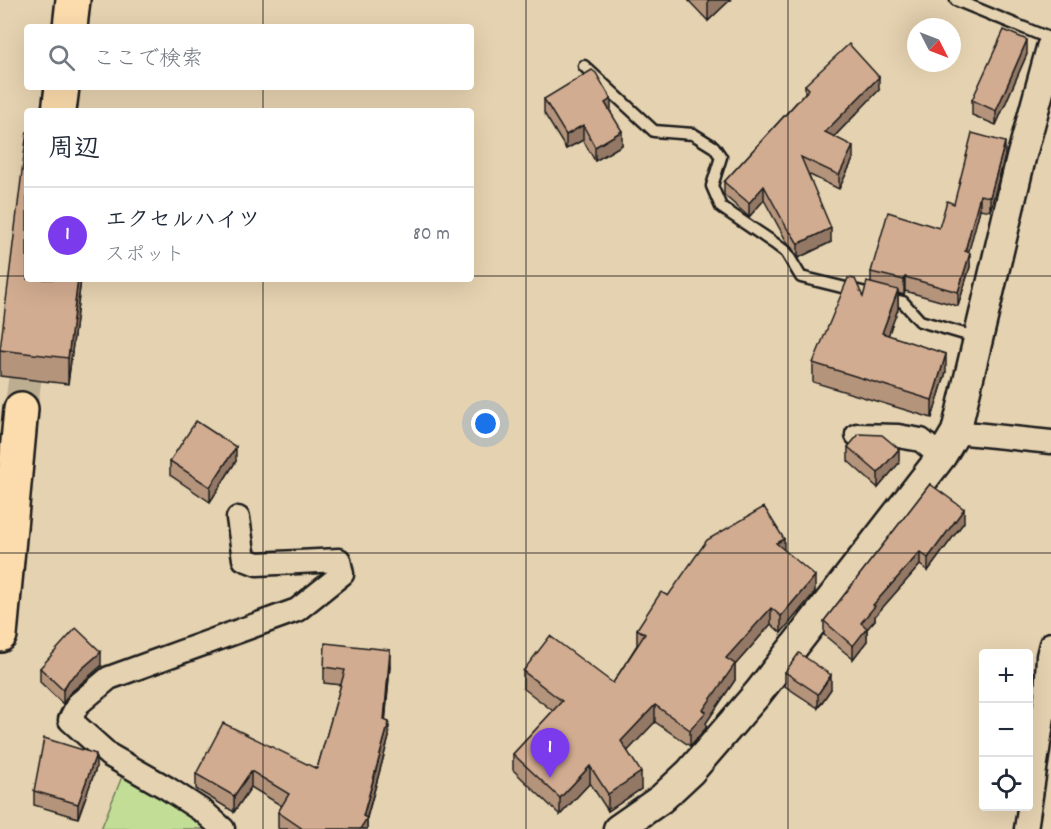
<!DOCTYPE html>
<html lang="ja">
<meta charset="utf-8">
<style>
:root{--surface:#fff;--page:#f2f2f3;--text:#1f2937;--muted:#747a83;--line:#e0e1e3;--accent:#7c3aed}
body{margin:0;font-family:Dekko,"Klee One",sans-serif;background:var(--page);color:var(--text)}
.controls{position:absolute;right:18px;bottom:18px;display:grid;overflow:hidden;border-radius:6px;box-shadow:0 6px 24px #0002}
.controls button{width:54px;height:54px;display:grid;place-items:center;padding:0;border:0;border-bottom:2px solid var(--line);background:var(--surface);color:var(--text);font:30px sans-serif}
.compass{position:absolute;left:907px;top:18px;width:54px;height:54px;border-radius:50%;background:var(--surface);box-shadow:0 6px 24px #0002;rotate:132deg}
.you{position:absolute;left:486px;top:424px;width:21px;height:21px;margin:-15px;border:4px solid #fff;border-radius:50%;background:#1a73e8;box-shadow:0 0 0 9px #1a73e833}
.badge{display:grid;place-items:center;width:39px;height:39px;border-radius:50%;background:var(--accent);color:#fff;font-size:20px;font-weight:700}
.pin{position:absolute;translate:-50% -50px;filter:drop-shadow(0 2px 3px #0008)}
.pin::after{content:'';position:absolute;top:32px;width:21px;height:18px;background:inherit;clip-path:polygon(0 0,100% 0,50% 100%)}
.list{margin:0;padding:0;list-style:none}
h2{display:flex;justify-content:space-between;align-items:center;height:78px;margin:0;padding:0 24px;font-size:26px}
h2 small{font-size:20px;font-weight:400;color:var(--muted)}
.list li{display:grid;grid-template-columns:39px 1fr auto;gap:18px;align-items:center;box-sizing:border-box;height:96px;padding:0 24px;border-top:2px solid var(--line)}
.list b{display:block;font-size:22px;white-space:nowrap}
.list p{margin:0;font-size:20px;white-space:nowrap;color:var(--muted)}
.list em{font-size:20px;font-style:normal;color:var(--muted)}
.icon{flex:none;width:33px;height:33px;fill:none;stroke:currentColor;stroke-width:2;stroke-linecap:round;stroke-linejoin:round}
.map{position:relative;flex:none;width:1051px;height:829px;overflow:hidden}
.search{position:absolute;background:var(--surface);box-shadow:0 6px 24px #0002;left:24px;top:24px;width:450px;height:66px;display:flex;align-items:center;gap:15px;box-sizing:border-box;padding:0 21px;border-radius:6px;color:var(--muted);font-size:22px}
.panel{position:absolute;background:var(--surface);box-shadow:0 6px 24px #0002;left:24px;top:108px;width:450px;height:174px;border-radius:6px}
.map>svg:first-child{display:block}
.green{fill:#c2de96;stroke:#6f7d59;stroke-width:1.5}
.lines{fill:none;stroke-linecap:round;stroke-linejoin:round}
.primary-tunnel{stroke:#bdae92;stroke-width:33;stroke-dasharray:33 16;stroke-linecap:butt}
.service-casing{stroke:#1c1c1c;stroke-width:15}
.minor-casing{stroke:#1c1c1c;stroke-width:27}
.tertiary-casing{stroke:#1c1c1c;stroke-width:33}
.primary-casing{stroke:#1c1c1c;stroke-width:38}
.service{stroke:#e5d2b0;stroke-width:10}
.minor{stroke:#e5d2b0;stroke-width:22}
.tertiary{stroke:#e5d2b0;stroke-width:28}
.primary{stroke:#fcdcac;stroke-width:33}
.wall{fill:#b5947c;stroke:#1c1c1c;stroke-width:1.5}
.shaded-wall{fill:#937865;stroke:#1c1c1c;stroke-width:1.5}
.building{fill:#d2ac90;stroke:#1c1c1c;stroke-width:1.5}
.grid{fill:none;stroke:#1c1c1c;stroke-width:1.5;stroke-opacity:0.55}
</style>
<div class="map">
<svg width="1051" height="829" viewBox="0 0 1051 829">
<rect width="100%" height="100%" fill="#e5d2b0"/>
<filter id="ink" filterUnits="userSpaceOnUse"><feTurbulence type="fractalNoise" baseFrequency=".0167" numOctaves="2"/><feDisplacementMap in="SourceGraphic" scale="12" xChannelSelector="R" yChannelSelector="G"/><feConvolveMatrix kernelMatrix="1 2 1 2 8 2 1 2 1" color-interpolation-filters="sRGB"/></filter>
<g filter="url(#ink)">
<!-- green -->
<path class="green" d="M123 774 215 829H101Z"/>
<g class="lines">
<!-- primary-tunnel -->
<path class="primary-tunnel" d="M21 409 38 279"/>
<!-- service casing -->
<g class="service-casing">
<g id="service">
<path d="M956 0 1051 39"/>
<path d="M584 66 654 131 693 134 714 147 721 157 712 186 721 207 774 243 786 252 801 277 903 302 920 321 978 338"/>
</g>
</g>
<!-- minor casing -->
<g class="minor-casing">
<g id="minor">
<path d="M956 432 1051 442"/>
<path d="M857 435 898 436 921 440 941 457"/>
<path d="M223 829 204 812 167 788 109 755 70 720 78 704 109 678 297 610 342 574 339 560 257 564 244 559 238 518"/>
<path d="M1026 829 1046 697 1048 656 1051 644"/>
</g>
</g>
<!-- tertiary casing -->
<g class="tertiary-casing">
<path id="tertiary" d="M618 829 661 799 690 772 758 693 941 457 956 432 1021 158 1051 48"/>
</g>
<!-- primary casing -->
<g class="primary-casing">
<g id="primary">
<path d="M70 27 73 0"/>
<path d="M59 111 62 87"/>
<path d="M0 635 21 409"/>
</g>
</g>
<!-- service -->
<use href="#service" class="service"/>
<!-- minor -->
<use href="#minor" class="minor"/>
<!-- tertiary -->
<use href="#tertiary" class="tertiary"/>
<!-- primary -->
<use href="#primary" class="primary"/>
</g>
<!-- wall -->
<g class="wall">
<path d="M688 0H730L708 21Z"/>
<path d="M1027 54 996 125 972 115V100Z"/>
<path d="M805 85 879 90 834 137 853 159 839 189 808 174 831 242 798 258 792 248 788 244 764 200 749 217 724 195V182L805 93Z"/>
<path d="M544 99 611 113 622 145 595 161 583 140 566 149 544 113Z"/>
<path d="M1005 156 990 211 980 209 968 252 970 267 958 306 905 291 904 295 898 293V309L888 335 946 372 932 418 813 382V363L863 297 871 283V272L939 228 954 204Z"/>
<path d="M81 279 68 384 0 376V349Z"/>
<path d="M848 447 899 463 878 488 848 461Z"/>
<path d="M170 461H236L210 502 170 475Z"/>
<path d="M930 484 964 522 928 571 920 565 875 616V620L867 629V641L853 659 824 635V621Z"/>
<path d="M784 550 815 592 781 633 771 624 735 665V680L706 723V728L690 746 655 722 627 751 641 789 608 811 590 783 560 815 513 770V754L553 711 523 688V671L613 683 637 645V629L668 596Z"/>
<path d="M101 666 69 694 63 704 40 682V668Z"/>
<path d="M390 666 385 721 389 737 367 818V829H279L278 828V812L282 806 251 787 234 812 196 789V774L317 769 341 685 324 683V667Z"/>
<path d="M785 672 831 689 818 708 785 686Z"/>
<path d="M96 768 78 818 34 805V791Z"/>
</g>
<!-- shaded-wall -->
<g class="shaded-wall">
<path d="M708 0H730L708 21Z"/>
<path d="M1027 40V54L996 125V111Z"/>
<path d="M879 77V90L825 146V132Z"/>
<path d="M611 99V113L605 103Z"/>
<path d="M583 125V140L566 149V135Z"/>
<path d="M622 131V145L595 161V147Z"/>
<path d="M1005 142V156L990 211V197Z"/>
<path d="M853 146V159L839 189V175Z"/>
<path d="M764 186V200L749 217V203Z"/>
<path d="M980 195V209L965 266V251Z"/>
<path d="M831 228V242L798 258V244Z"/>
<path d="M970 253V267L958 306V292Z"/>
<path d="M905 277V291L904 295V280Z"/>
<path d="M78 279H81L68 384V358Z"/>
<path d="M898 290V309L882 352V333Z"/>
<path d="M946 354V372L932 418V400Z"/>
<path d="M236 447V461L210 502V487Z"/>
<path d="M899 449V463L878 488V473Z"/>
<path d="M964 509V522L928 571V558Z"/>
<path d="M784 539V555L776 543Z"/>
<path d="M920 552V565L875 616V620L867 629V641L853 659V646L861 623 873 605Z"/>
<path d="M815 576V592L781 633V616Z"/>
<path d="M771 608V624L735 665V680L706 723V728L690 746V730L703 710 726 658Z"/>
<path d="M390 650V666L384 736V720Z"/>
<path d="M101 652V666L69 694 63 704V690L69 680Z"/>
<path d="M831 675V689L818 708V694Z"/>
<path d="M655 705V722L621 758V741Z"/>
<path d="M389 722V737L366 820 367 818V829H360Z"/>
<path d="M96 754V768L78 818V804Z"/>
<path d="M590 766V783L560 815V798Z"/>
<path d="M251 771V787L234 812V796Z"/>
<path d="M641 772V789L608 811V794Z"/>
</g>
<!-- building -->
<g class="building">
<path d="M1004 30 1027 40 996 111 972 100Z"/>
<path d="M849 44 879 77 825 132 853 146 839 175 801 157 831 228 798 244 792 234 788 230 764 186 749 203 724 182 809 89 805 85Z"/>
<path d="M592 70 596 73 611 99 605 103 622 131 595 147 583 125 566 135 544 99Z"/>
<path d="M27 131V279H78L68 358 0 350Z"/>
<path d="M972 133 1005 142 990 197 980 195 965 251 970 253 958 292 905 277 904 280 871 272 888 212 939 228 947 201 954 204Z"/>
<path d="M848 278 855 279 863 297 867 282 898 290 882 333 946 354 932 400 813 363Z"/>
<path d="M196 421 236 447 210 487 170 461Z"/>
<path d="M859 434 882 435 899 449 878 473 848 447Z"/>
<path d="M930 484 964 509 928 558 920 552 873 605 875 606 861 623 867 628 853 646 824 621Z"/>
<path d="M764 507 784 539 776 543 815 576 781 616 771 608 726 658 735 664 703 710 706 712 690 730 655 705 621 741 641 772 608 794 590 766 560 798 513 754 562 701 523 671 550 636 613 683 645 634 637 629 661 592 668 596 707 540Z"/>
<path d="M76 628 101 652 69 680 63 690 40 668Z"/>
<path d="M325 643 390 650 384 720 389 722 363 816 367 818 360 829H303L278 812 289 794 251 771 234 796 196 774 223 723 317 769 345 670 324 667Z"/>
<path d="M799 653 831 675 818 694 785 672Z"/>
<path d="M44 738 96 754 78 804 34 791Z"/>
</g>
</g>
<!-- grid -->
<path class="grid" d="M263 0V27M526 0V829M788 0V829M263 87V111M0 276H27M471 276H1051M263 279V829M0 553H1051"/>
</svg>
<div class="controls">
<button>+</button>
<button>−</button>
<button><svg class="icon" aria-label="locate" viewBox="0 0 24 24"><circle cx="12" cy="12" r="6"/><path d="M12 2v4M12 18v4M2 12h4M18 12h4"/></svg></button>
</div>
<svg class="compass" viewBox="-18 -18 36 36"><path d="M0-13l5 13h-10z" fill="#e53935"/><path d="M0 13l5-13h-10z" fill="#747a83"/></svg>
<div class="you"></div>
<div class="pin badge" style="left:550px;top:778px">1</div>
<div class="search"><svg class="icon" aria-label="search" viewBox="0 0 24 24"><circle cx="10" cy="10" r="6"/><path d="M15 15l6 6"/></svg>ここで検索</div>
<section class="panel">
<h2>周辺<small></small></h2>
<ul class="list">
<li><span class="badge">1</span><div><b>エクセルハイツ</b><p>スポット</p></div><em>80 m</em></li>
</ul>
</section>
</div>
